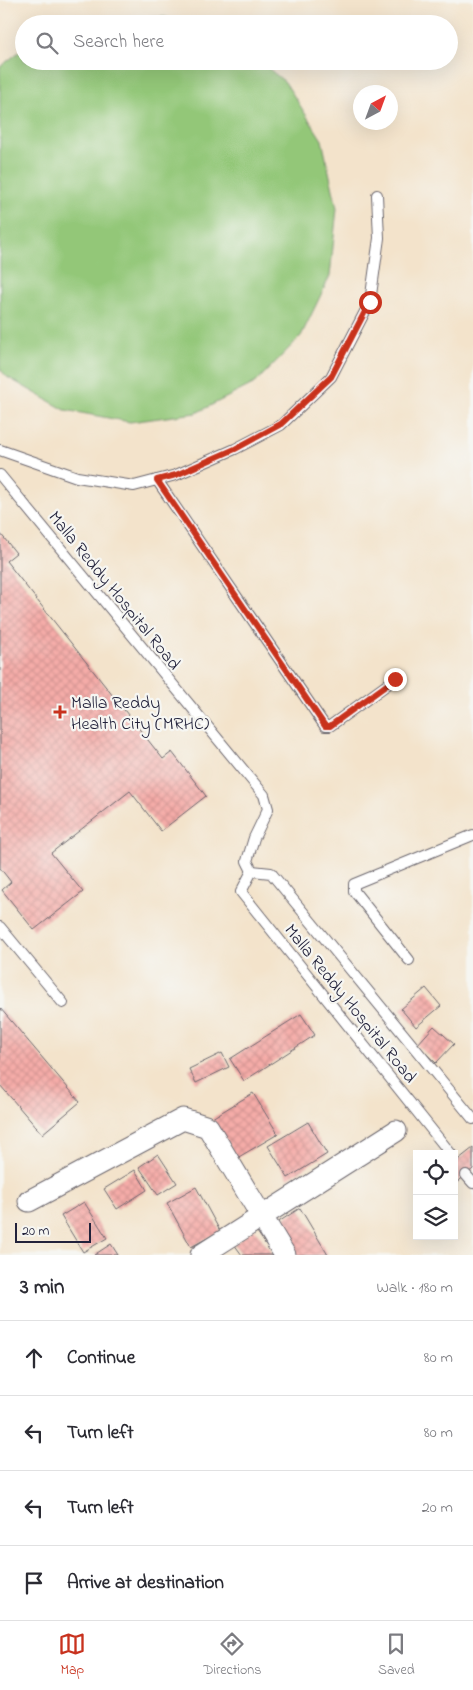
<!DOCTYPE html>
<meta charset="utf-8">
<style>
:root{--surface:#fff;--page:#f2f2f3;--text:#2b2b33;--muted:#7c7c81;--line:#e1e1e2;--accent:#c8321e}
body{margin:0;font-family:"Indie Flower",sans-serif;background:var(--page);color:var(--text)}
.controls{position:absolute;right:15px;bottom:15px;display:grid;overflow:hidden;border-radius:0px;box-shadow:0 5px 20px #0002}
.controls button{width:45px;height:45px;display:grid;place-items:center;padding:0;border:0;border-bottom:1px solid var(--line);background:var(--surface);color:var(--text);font:25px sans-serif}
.compass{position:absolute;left:353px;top:85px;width:45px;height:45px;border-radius:50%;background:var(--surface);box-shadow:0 5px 20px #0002;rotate:41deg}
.scale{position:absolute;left:15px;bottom:12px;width:76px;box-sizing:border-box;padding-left:5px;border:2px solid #22223b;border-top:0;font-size:14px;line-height:18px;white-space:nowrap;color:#22223b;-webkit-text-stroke:4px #f6f6f2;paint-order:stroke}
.stop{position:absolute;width:15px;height:15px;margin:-11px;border:4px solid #c8321e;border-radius:50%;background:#fff}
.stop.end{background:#c8321e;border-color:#fff;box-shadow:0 1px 5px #0008}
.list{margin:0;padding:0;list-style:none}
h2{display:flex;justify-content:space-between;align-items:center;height:65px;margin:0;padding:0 20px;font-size:21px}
h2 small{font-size:16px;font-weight:400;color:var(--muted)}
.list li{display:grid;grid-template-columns:32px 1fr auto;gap:15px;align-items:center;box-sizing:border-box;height:75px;padding:0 20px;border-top:1px solid var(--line)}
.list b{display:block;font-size:19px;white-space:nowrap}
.list em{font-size:16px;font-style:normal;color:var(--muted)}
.icon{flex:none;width:28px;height:28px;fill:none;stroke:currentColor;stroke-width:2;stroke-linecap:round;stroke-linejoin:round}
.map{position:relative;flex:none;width:473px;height:1255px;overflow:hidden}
.search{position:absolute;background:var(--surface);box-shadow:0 5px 20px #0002;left:15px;right:15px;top:15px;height:55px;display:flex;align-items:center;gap:12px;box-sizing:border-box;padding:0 18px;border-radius:28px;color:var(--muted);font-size:19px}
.sheet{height:365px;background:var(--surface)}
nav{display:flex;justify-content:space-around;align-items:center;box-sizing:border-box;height:70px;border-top:1px solid var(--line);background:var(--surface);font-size:14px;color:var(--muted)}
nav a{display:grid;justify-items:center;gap:2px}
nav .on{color:var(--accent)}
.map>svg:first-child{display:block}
.park{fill:#93c778;stroke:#5a745a}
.building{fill:url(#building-cross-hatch)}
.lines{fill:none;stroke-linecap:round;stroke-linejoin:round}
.service-casing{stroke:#6b666d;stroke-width:12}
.minor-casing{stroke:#6b666d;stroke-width:23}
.service{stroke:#fff;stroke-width:10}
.minor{stroke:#fff;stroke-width:21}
.route{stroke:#c8321e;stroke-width:6}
.poi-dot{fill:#c8321e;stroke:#f6f6f2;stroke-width:2}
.labels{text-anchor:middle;stroke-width:4.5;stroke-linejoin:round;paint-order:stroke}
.street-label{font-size:18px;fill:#22223b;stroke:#f6f6f2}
.poi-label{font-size:18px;fill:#22223b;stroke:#f6f6f2;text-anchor:start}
</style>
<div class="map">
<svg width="473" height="1255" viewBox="0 0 473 1255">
<defs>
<pattern id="building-cross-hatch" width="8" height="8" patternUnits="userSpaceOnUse" patternTransform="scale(1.25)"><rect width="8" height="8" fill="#f5aca8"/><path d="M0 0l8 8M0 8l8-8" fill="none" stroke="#d29492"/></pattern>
</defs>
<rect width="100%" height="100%" fill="#f6f6f2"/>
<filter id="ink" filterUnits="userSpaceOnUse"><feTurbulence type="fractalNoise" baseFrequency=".02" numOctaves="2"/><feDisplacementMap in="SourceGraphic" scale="10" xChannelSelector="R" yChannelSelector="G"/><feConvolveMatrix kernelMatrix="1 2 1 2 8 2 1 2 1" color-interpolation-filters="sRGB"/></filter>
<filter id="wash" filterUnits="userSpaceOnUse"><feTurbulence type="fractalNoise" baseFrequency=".0096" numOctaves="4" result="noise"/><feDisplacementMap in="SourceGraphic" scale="20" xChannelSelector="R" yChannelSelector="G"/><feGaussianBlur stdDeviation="1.12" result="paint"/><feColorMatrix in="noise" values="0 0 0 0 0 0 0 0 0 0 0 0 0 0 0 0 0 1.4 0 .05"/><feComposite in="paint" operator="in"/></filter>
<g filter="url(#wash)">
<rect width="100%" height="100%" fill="#f3e3cb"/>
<!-- park -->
<g class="park">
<path d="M165 17 185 24H79L96 18Z"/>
<path d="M24 48V61H259L285 82 322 140 337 208 330 276 301 336 255 383 196 413 130 422 65 410 7 377 0 369V67Z"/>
</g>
<g id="blocks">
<!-- building -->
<g class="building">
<path d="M0 533 16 553 6 561 163 759 172 752 206 796 161 831 130 791 51 853 83 892 34 930 2 890 11 882 0 868Z"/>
<path d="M426 988 441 1006 416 1027 401 1009Z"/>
<path d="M0 1008 80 1102 42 1134 0 1085Z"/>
<path d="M301 1014 315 1035 244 1081 230 1059Z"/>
<path d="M434 1026 454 1044 436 1063 417 1045Z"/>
<path d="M222 1053 229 1067 196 1083 189 1069Z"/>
<path d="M253 1093 278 1134 237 1158 212 1118Z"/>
<path d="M308 1122 327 1154 288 1178 268 1146Z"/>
<path d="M473 1148V1169L454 1185V1163Z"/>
<path d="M158 1154 177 1183 158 1195 139 1167Z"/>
<path d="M135 1170 147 1190 117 1209 104 1189Z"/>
<path d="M196 1187 220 1231 191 1247 167 1203Z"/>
<path d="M84 1202 107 1238 83 1252 61 1216Z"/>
<path d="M300 1208 328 1255H296L277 1223Z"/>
<path d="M255 1229 273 1255H242L234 1244Z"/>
<path d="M111 1244 118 1255H94Z"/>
</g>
</g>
</g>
<g filter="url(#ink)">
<use href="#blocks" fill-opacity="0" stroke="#6b666d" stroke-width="1"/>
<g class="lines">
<!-- service casing -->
<g class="service-casing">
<g id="service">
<path d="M0 450 77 477 134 486 176 475 235 449 281 425 331 377 370 302 379 238 377 195"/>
<path d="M0 475 264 795 268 809 254 838 247 861 252 871"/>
<path d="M157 480 325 726H330L395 679"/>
<path d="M252 871 241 892 451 1154"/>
<path d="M252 871 271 873 473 1119"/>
<path d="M0 927 63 1003"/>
<path d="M409 960 354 891V884L473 835"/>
<path d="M466 1175 473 1183"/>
</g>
</g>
<!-- minor casing -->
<g class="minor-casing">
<g id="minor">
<path d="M29 1201 183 1119 208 1127 285 1255"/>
<path d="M201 1255 396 1131"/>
</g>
</g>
<!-- service -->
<use href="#service" class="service"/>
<!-- minor -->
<use href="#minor" class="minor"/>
</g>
</g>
<g class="lines" filter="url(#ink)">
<!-- route -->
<path class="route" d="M370 302 331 377 281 424 235 449 176 475 157 480 325 726H330L395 679"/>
</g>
<!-- markers -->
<path class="poi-dot" d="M57.5 704.5h5v5h5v5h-5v5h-5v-5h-5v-5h5z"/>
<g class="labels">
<!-- street labels -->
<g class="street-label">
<text transform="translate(115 590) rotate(51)" y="6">Malla Reddy Hospital Road</text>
<text transform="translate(351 1003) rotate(51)" y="6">Malla Reddy Hospital Road</text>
</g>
<!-- poi labels -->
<g class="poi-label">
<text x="71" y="708">Malla Reddy<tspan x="71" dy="21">Health City (MRHC)</tspan></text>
</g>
</g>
</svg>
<div class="controls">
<button><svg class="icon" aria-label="locate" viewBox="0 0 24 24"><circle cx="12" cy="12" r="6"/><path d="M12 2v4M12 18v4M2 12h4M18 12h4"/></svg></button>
<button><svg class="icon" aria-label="layers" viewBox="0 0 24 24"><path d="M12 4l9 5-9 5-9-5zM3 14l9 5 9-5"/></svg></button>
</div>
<svg class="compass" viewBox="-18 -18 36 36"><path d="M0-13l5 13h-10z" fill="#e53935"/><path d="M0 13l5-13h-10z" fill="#7c7c81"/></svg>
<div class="scale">20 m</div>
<div class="stop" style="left:370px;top:302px"></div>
<div class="stop end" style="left:395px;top:679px"></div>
<div class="search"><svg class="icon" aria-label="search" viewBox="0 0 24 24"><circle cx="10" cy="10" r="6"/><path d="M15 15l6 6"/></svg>Search here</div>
</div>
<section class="sheet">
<h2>3 min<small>Walk · 180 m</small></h2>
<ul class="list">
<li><svg class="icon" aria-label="ahead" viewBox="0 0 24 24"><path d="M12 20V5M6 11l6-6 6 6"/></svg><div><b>Continue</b></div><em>80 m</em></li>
<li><svg class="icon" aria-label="left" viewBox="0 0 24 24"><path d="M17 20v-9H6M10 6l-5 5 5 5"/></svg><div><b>Turn left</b></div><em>80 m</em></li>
<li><svg class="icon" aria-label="left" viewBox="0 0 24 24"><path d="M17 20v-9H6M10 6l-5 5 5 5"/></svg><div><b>Turn left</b></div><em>20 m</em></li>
<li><svg class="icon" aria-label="arrive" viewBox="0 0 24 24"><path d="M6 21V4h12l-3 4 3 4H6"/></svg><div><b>Arrive at destination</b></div></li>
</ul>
</section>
<nav>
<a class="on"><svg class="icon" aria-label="map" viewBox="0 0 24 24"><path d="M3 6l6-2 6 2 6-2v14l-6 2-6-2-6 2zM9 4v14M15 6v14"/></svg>Map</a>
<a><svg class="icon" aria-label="directions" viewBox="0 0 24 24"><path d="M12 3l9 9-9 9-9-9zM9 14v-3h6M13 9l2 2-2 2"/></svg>Directions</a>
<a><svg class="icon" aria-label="saved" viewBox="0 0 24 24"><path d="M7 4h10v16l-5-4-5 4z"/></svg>Saved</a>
</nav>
